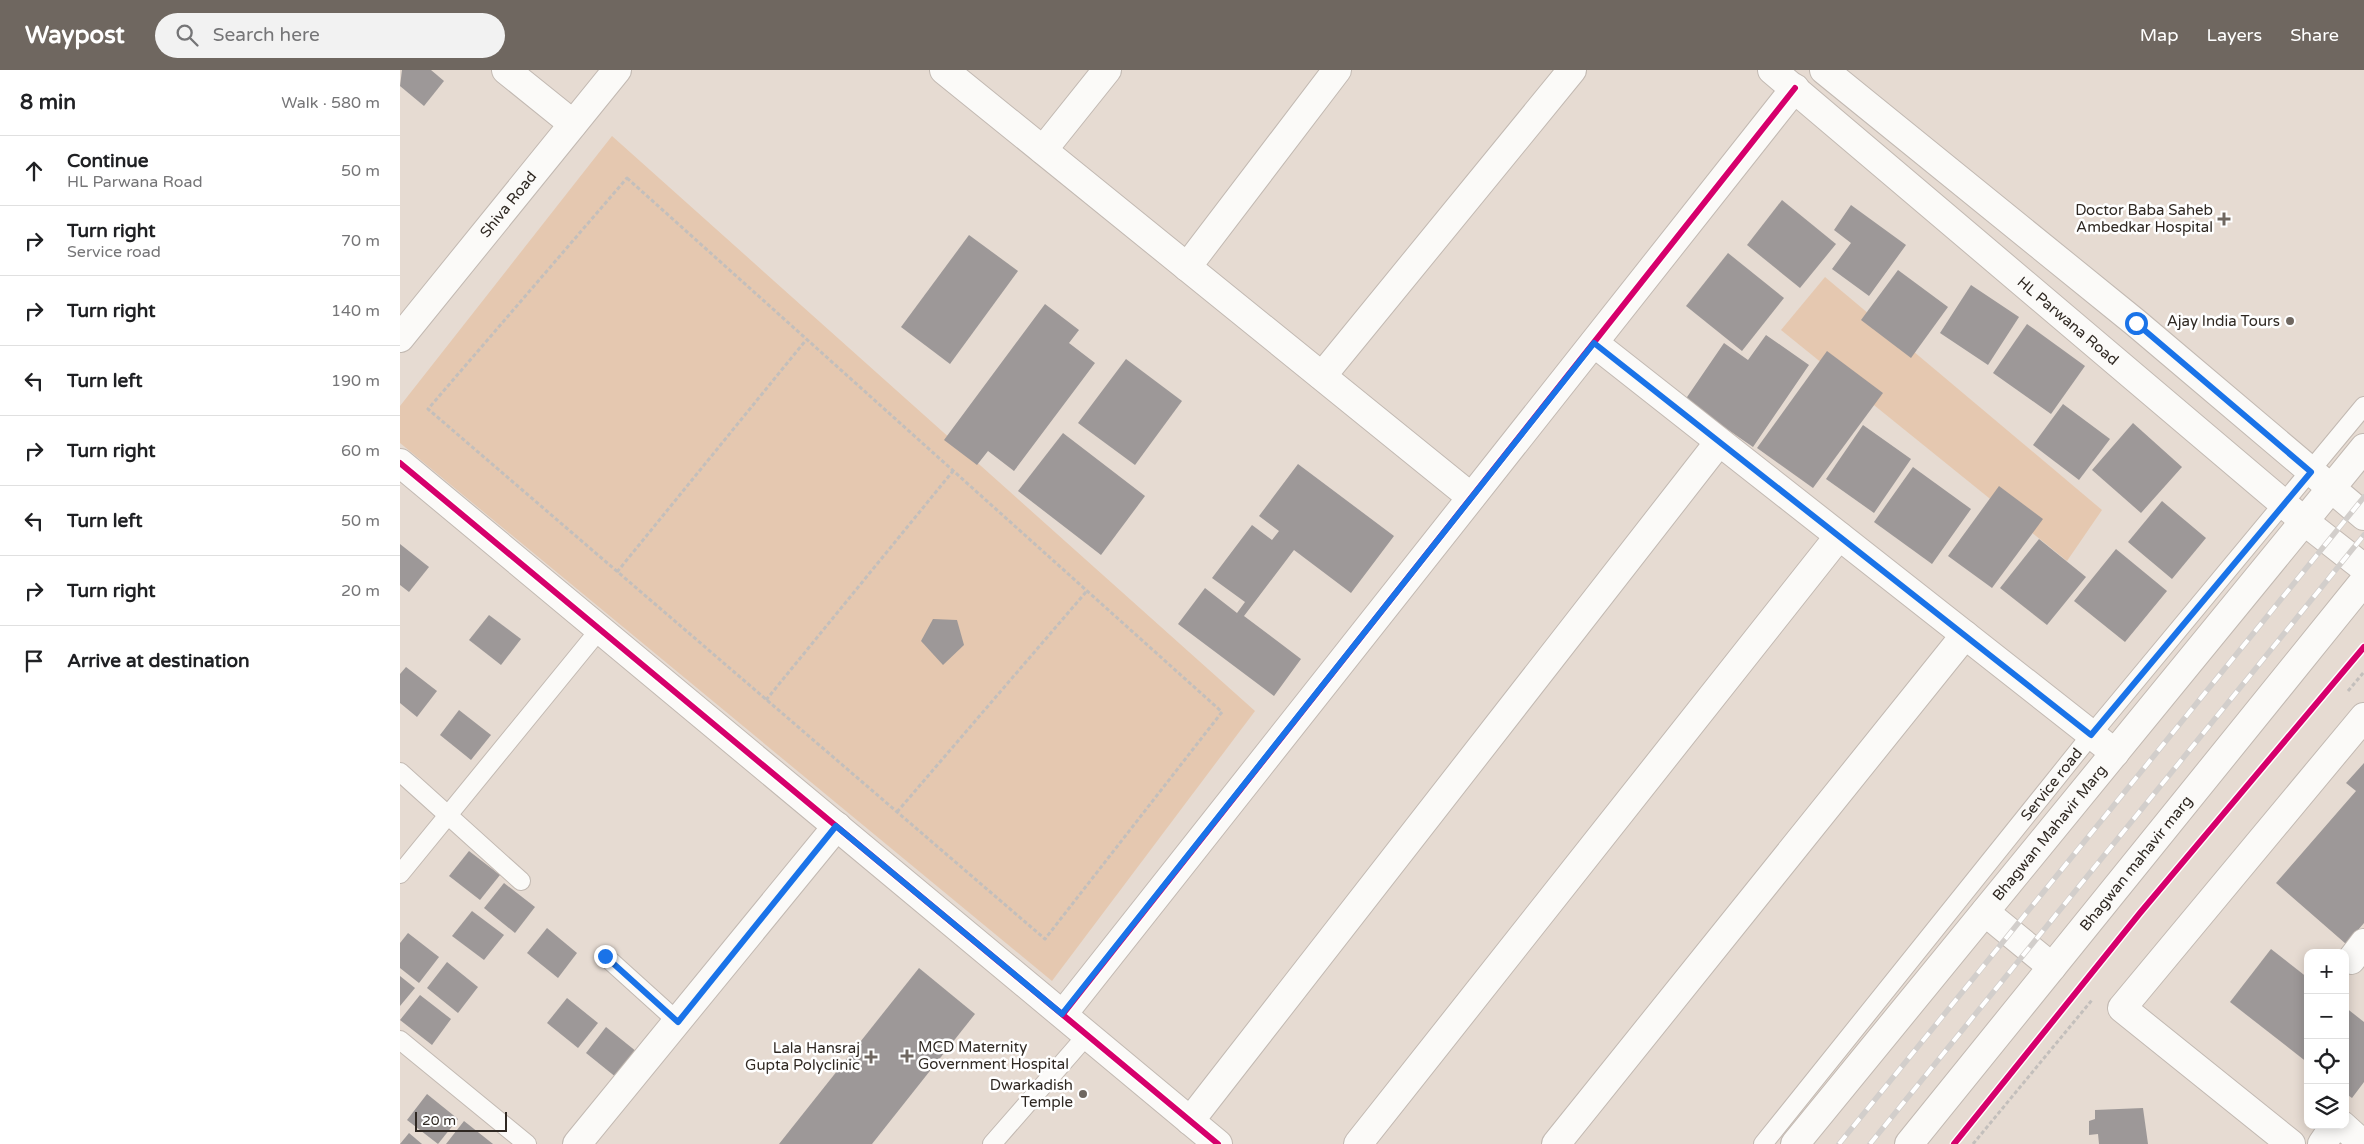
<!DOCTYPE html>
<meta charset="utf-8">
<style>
:root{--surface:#fff;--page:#f2f2f2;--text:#202124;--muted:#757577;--line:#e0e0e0;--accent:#6f6760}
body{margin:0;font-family:"Varela Round",sans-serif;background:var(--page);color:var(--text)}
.controls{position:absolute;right:15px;bottom:15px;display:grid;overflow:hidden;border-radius:10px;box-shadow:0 2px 12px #0003}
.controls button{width:45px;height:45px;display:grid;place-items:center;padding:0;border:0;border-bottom:1px solid var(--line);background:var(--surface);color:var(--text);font:25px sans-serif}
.scale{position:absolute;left:15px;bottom:12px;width:92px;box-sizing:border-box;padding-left:5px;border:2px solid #2f2822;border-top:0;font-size:14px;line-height:18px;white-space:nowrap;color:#2f2822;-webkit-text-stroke:4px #fff;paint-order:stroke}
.stop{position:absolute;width:15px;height:15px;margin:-11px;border:4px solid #1a73e8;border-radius:50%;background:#fff}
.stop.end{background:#1a73e8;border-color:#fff;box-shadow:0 1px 5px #0008}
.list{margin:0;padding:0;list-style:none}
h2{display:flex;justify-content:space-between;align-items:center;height:65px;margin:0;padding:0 20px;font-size:21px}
h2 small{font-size:16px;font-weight:400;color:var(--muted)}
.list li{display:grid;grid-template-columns:32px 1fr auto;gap:15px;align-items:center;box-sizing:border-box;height:70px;padding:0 20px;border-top:1px solid var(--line)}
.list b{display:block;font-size:19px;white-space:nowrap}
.list p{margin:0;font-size:16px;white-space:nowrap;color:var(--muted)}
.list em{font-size:16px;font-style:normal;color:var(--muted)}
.icon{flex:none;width:28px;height:28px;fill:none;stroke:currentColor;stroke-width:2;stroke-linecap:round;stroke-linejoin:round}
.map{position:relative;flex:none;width:1964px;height:1074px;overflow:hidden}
header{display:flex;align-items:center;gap:30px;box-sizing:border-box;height:70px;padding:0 25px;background:var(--accent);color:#fff}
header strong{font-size:24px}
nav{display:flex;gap:28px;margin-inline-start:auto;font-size:18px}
.search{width:350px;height:45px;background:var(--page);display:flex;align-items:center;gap:12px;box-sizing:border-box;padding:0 18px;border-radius:28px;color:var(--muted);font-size:19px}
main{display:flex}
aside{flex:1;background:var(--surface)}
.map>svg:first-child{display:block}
.green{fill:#e5c8b0}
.building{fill:#9d9898}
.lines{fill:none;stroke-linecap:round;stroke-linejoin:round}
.service-casing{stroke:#c2b9b2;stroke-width:20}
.minor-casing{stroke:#c2b9b2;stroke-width:30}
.tertiary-casing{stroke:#c2b9b2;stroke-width:30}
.secondary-casing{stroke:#c2b9b2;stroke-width:30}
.path{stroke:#c3bfbc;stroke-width:3;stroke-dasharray:4 2.5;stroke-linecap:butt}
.service{stroke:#fbfaf8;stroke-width:18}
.minor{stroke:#fbfaf8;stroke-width:28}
.tertiary{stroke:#fbfaf8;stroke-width:28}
.secondary{stroke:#fbfaf8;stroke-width:28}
.rail-casing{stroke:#d2cecb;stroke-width:5.5}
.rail{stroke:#fff;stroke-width:4;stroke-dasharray:11;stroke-linecap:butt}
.cycleway-casing{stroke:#fff;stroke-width:9}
.cycleway{stroke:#d6006c;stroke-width:6}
.route{stroke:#1a73e8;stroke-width:6}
.poi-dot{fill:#6f6760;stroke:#fff;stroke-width:2}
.labels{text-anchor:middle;stroke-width:5;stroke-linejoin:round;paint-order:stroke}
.street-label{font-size:15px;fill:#2f2822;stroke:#fff}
.poi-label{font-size:15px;fill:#2f2822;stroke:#fff;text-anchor:end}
</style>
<header>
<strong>Waypost</strong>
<div class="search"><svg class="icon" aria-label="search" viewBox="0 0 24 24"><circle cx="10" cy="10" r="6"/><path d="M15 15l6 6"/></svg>Search here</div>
<nav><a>Map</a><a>Layers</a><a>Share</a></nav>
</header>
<main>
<aside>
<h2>8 min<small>Walk · 580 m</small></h2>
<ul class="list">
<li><svg class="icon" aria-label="ahead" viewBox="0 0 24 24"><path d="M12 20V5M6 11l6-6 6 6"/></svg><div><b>Continue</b><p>HL Parwana Road</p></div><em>50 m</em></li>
<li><svg class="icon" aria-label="right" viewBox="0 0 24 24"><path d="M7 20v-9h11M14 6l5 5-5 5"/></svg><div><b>Turn right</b><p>Service road</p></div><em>70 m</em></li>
<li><svg class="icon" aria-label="right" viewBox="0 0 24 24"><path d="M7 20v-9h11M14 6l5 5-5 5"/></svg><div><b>Turn right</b></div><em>140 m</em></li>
<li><svg class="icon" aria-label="left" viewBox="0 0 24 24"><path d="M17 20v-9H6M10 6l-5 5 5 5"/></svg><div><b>Turn left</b></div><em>190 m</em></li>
<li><svg class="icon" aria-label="right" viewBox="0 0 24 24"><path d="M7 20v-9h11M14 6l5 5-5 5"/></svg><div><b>Turn right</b></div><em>60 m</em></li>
<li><svg class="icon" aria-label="left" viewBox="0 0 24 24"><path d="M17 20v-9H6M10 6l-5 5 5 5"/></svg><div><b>Turn left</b></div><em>50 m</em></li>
<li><svg class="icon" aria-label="right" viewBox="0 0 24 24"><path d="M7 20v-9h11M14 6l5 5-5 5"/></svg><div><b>Turn right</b></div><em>20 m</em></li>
<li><svg class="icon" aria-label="arrive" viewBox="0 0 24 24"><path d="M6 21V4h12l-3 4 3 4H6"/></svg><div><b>Arrive at destination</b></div></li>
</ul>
</aside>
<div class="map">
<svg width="1964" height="1074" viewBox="0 0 1964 1074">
<rect width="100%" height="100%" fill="#e6dbd2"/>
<!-- green -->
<g class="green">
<path d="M212 66 855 641 652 911 0 373V336Z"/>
<path d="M1425 207 1702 440 1667 491 1381 260Z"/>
</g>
<!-- building -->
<g class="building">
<path d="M2 0H31L44 11 24 36 0 16Z"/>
<path d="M1382 130 1436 174 1400 218 1347 175Z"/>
<path d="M1451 135 1506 175 1469 226 1432 199 1451 173 1434 160Z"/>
<path d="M569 165 618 201 550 294 501 257Z"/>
<path d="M1328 183 1384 228 1342 281 1286 236Z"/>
<path d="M1498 200 1548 237 1511 288 1461 250Z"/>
<path d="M1571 215 1619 247 1588 295 1540 263Z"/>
<path d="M645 234 679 260 669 273 695 293 614 401 588 381 577 395 544 370Z"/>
<path d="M1627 254 1685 296 1651 344 1593 303Z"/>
<path d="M1366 265 1409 295 1353 377 1285 330 1324 273 1348 290Z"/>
<path d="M1427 281 1483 323 1413 418 1357 378Z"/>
<path d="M726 289 782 331 735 395 678 353Z"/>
<path d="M1663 334 1710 369 1679 410 1633 375Z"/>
<path d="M1733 353 1782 397 1741 443 1692 400Z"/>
<path d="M1463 355 1511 389 1474 443 1426 409Z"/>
<path d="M663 363 745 426 701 485 618 421Z"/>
<path d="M898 394 994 466 951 523 894 480 844 546 901 589 874 626 778 554 805 518 837 543 845 532 812 508 852 455 872 470 879 461 859 446Z"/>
<path d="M1513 397 1571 439 1532 494 1474 452Z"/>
<path d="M1599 416 1643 449 1592 518 1548 486Z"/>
<path d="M1762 431 1806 468 1772 509 1728 472Z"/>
<path d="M1639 469 1686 507 1647 555 1600 518Z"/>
<path d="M0 474 29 497 9 522 0 515Z"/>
<path d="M1716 479 1767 521 1725 572 1674 531Z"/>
<path d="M89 545 121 569 101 595 69 570Z"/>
<path d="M533 549 557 550 564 575 543 595 521 571Z"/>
<path d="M6 597 37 621 17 647 0 633V604Z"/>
<path d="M59 640 91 665 71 690 40 665Z"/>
<path d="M1964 693V853L1946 874 1876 813 1956 721 1946 713Z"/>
<path d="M69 781 100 805 80 830 49 806Z"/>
<path d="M104 813 135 837 115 863 84 838Z"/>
<path d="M72 841 104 865 84 890 52 866Z"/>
<path d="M147 858 177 883 158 908 127 883Z"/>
<path d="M8 863 39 887 19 913 0 898V873Z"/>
<path d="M1871 879 1908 908V993L1830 932Z"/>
<path d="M47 892 78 917 58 943 27 918Z"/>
<path d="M519 898 575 944 472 1074H379Z"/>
<path d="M0 906 15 918 0 936Z"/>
<path d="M20 925 51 949 32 975 0 950Z"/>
<path d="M167 928 198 953 178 978 147 953Z"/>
<path d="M1945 937 1964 952V1012L1952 1028 1945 1023Z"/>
<path d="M206 957 237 982 217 1008 186 983Z"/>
<path d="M27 1024 58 1049 38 1074 7 1050Z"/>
<path d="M1743 1038 1748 1074H1699L1698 1064 1689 1065V1051L1695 1049V1040Z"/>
<path d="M64 1051 93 1074H46Z"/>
<path d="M9 1063 22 1074H0Z"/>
</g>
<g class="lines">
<!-- service casing -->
<g class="service-casing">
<g id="service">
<path d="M0 702 121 811"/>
<path d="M0 804 200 559"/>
<path d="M205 886 278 952"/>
<path d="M0 970 127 1074"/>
<path d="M592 1074 687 965"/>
<path id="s1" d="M1363 1074 1691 665 1964 336"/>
</g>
</g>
<!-- minor casing -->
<g class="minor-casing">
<g id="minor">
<path d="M106 0 173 54"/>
<path d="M544 0 1071 427"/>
<path d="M643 80 707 0"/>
<path d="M787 197 937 0"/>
<path id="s2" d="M0 268 217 0"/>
<path d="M1194 273 1715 683"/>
<path d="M922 306 1172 0"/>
<path d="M0 393 818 1074"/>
<path d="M1951 890 1964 873"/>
<path d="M663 944 1395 18"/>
<path d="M790 1051 1319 372"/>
<path d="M1942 1055 1963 1074"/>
<path d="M177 1074 437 756"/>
<path d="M958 1074 1439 466"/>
<path d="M1156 1074 1565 565"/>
<path d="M1891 1074 1722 938 1964 647"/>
<path d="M1922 1074 1935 1055"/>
</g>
</g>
<!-- tertiary casing -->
<g class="tertiary-casing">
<g id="tertiary">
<path id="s3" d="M1372 0 1904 451 1964 498"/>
<path d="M1424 0 1736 253 1964 446"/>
</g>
</g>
<!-- secondary casing -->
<g class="secondary-casing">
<g id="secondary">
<path d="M1585 842 1652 897"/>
<path id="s4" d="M1395 1074 1964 378"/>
<path id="s5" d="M1509 1074 1964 511"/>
</g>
</g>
<!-- path -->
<g class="path">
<path d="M227 108 822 642 645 869 28 339Z"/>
<path d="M217 502 406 270"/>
<path d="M1948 621 1964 602"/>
<path d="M366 630 553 401"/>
<path d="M497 742 686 522"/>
<path d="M1573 1074 1692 930"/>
</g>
<!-- service -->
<use href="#service" class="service"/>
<!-- minor -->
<use href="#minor" class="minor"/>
<!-- tertiary -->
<use href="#tertiary" class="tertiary"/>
<!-- secondary -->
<use href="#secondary" class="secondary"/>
<!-- rail casing -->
<g class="rail-casing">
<g id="rail">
<path d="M1439 1074 1964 427"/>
<path d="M1470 1074 1964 465"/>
</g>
</g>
<!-- rail -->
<use href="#rail" class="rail"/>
<!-- cycleway casing -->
<g class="cycleway-casing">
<g id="cycleway">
<path d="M0 393 818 1074"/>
<path d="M663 944 1395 18"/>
<path d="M1554 1074 1740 843 1964 577"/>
</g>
</g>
<!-- cycleway -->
<use href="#cycleway" class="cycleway"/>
</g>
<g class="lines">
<!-- route -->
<path class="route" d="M205 886 278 952 436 756 662 944 1194 273 1691 665 1911 402 1736 253"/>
</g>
<!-- markers -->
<g class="poi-dot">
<path d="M1821.5 141.5h5v5h5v5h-5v5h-5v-5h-5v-5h5z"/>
<circle cx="1890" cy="251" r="5"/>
<path d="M504.5 978.5h5v5h5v5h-5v5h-5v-5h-5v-5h5z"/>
<path d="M468.5 979.5h5v5h5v5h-5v5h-5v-5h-5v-5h5z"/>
<circle cx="683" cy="1024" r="5"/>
</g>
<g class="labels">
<!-- street labels -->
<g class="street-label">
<text dy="5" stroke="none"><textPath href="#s2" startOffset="172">Shiva Road</textPath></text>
<text dy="5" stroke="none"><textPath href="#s3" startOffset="388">HL Parwana Road</textPath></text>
<text dy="5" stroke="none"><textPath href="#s1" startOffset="461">Service road</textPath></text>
<text dy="5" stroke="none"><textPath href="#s4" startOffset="402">Bhagwan Mahavir Marg</textPath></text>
<text dy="5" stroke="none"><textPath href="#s5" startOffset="361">Bhagwan mahavir marg</textPath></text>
</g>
<!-- poi labels -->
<g class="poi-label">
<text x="1813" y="145">Doctor Baba Saheb<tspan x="1813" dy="17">Ambedkar Hospital</tspan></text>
<text x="1880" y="256">Ajay India Tours</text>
<text x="518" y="982" text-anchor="start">MCD Maternity<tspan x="518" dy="17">Government Hospital</tspan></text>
<text x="460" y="983">Lala Hansraj<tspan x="460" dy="17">Gupta Polyclinic</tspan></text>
<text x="673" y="1020">Dwarkadish<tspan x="673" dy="17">Temple</tspan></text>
</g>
</g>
</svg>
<div class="controls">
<button>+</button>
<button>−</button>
<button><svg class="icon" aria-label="locate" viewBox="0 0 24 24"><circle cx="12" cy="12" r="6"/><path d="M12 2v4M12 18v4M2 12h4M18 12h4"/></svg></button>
<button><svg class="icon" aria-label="layers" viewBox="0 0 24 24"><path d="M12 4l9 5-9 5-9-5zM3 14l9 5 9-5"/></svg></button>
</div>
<div class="scale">20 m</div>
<div class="stop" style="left:1736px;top:253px"></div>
<div class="stop end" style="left:205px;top:886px"></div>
</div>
</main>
